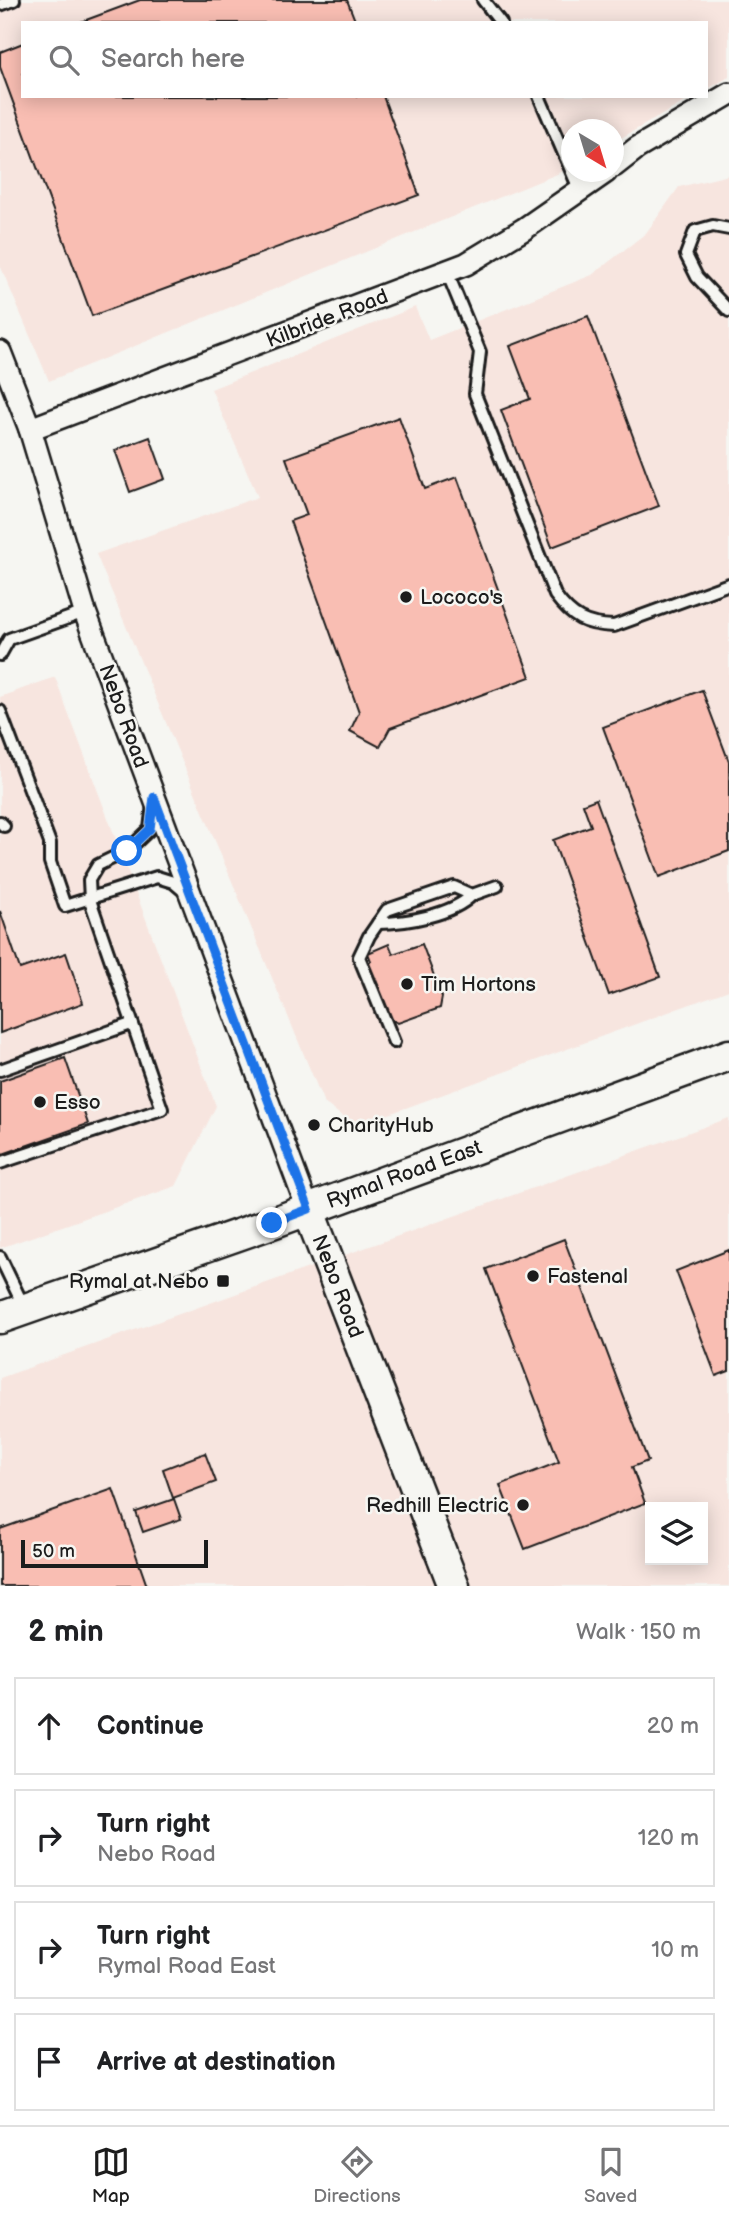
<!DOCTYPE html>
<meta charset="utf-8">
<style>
:root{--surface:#fff;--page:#f2f2f2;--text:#202124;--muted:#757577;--line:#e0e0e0;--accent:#1c1c1c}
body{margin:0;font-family:"Balsamiq Sans",sans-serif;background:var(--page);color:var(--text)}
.controls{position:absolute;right:21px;bottom:21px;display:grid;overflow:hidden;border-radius:0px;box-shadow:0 4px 18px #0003}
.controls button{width:63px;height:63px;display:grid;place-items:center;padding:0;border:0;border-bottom:2px solid var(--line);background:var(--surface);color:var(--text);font:35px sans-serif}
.compass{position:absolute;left:561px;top:119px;width:63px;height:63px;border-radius:50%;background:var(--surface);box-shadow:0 4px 18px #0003;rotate:142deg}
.scale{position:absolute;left:21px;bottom:18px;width:187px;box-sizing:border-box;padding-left:7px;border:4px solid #1c1c1c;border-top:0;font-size:19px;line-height:24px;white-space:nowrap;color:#1c1c1c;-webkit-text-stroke:5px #f6f6f2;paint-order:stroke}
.stop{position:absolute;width:21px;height:21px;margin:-16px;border:5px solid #1a73e8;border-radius:50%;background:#fff}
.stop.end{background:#1a73e8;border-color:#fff;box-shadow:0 2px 7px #0008}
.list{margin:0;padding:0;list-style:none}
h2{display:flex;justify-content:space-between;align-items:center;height:91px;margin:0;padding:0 28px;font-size:30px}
h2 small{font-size:23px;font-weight:400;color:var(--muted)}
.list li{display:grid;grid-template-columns:46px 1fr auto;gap:21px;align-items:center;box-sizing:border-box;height:98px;margin:0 14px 14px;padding:0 14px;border:2px solid var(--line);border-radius:0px}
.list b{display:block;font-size:26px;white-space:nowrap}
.list p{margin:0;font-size:23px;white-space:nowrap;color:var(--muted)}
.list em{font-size:23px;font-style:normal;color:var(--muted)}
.icon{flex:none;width:38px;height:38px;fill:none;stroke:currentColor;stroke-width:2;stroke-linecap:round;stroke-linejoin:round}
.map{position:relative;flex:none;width:729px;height:1586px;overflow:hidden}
.search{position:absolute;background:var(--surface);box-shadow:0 4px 18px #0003;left:21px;right:21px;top:21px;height:77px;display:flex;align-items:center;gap:18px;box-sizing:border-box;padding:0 24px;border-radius:0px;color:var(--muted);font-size:26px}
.sheet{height:539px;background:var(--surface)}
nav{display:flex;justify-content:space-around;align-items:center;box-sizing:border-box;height:98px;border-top:2px solid var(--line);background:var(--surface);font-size:19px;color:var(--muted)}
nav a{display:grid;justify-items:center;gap:4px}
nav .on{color:var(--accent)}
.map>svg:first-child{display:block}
.built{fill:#f7e5df;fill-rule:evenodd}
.building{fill:#f9beb3;stroke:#1c1c1c;stroke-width:2}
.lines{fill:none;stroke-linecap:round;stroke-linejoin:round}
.lane-casing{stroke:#1c1c1c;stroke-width:16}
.street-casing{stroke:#1c1c1c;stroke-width:26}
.secondary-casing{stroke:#1c1c1c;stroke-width:35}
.lane{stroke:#f6f6f2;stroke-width:10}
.street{stroke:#f6f6f2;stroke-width:21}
.secondary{stroke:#f6f6f2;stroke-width:30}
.route{stroke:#1a73e8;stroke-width:9}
.poi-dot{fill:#1c1c1c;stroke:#f6f6f2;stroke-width:2.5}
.labels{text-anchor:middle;stroke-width:5;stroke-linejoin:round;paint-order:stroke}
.street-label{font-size:21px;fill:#1c1c1c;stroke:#f6f6f2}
.poi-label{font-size:21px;fill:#1c1c1c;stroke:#f6f6f2;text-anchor:start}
</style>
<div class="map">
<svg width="729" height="1586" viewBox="0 0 729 1586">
<rect width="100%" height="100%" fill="#f6f6f2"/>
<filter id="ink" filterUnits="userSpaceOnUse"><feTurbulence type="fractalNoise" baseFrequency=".0143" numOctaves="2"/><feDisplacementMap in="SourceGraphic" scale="14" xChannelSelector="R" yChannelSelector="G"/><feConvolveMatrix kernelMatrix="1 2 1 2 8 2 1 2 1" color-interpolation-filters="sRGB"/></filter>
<g filter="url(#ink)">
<!-- built -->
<g class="built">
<path d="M0 0H729V77L706 90V23H23V96H695L614 142V130H572L571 166 557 174 49 381 0 265Z"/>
<path d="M729 175V990L356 1126 324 1103 96 554 258 497 211 389 415 307 429 340 592 275 646 233 679 187Z"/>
<path d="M55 677 216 1106 176 1186 0 1248V697Z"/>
<path d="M729 1118V1586H0V1378ZM650 1507H703V1560H650Z"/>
</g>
<!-- building -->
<g class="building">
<path d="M140 0H347L356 23H78Z"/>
<path d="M23 43V96H383L419 195 92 316 0 67V52Z"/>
<path d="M588 316 659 506 552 547 501 410 530 399 510 346Z"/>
<path d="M399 417 425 489 457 477 530 677 390 728 380 747 350 731 359 712 290 521 307 515 286 458Z"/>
<path d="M150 437 165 479 130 492 115 450Z"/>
<path d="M702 690 729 762V851L659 877 603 727Z"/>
<path d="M596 799 660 977 609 995 553 840 591 826 583 804Z"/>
<path d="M0 911 20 969 66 953 83 1003 0 1033Z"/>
<path d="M389 944 393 954 422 944 442 997 440 1008 398 1023 388 1018 367 964 371 961 368 953Z"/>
<path d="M65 1058 88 1124 0 1155V1081Z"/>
<path d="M564 1239 648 1461 632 1467 645 1503 525 1549 500 1485 559 1462 486 1269Z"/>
<path d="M729 1250V1371L716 1376 676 1271Z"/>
<path d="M205 1453 216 1482 173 1498 163 1469Z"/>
<path d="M113 1489 147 1586H0V1529Z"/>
<path d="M174 1499 181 1519 143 1532 136 1512Z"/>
</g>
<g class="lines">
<!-- lane casing -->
<g class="lane-casing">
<g id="lane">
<path d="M483 0 501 23"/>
<path d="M0 5 14 0"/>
<path d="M539 96 580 191"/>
<path d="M729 229 713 226 695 231 686 255 697 277 729 311"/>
<path d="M447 272 480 352 475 394 555 595C572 618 585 625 614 626L729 584"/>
<path d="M0 655 9 639 85 612"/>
<path d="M0 711 50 843V862L65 906 157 877 173 882 186 893"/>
<path d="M0 822 4 826"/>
<path d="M378 923C406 923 452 915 472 895"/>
<path d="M394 1042 359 957 369 936 387 910 454 887 472 895 497 886"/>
<path d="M0 1070 131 1024"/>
<path d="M0 1163 162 1109 90 900 89 880 98 865 127 851 150 829 153 804"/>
<path d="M0 1257 24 1307"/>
</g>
</g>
<!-- street casing -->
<g class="street-casing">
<g id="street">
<path d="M614 166 637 148 729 94"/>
<path d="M0 352 30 429 85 612 308 1209"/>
<path d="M30 429 466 264 524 229 606 172"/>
</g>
</g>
<!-- secondary casing -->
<g class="secondary-casing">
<g id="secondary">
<path d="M308 1209 454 1586"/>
<path d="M0 1318 272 1223 729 1055"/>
</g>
</g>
<!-- lane -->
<use href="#lane" class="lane"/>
<!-- street -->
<use href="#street" class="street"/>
<!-- secondary -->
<use href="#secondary" class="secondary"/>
</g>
</g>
<g class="lines" filter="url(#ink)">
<!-- route -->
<path class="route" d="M127 851 150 829 154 797 309 1209 272 1223"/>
</g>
<!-- markers -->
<g class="poi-dot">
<circle cx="406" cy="597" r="7"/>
<circle cx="407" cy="984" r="7"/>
<circle cx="40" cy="1102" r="7"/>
<circle cx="314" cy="1125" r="7"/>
<circle cx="533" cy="1276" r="7"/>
<rect x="216" y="1274" width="14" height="14" rx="3.5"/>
<circle cx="523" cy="1505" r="7"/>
</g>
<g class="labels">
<!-- street labels -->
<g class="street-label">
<text transform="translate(327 318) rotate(-21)" y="7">Kilbride Road</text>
<text transform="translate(124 716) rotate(70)" y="7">Nebo Road</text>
<text transform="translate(404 1174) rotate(-20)" y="7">Rymal Road East</text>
<text transform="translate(338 1286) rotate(69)" y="7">Nebo Road</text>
</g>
<!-- poi labels -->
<g class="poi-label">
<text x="420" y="604">Lococo's</text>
<text x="421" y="991">Tim Hortons</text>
<text x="54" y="1109">Esso</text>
<text x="328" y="1132">CharityHub</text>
<text x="547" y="1283">Fastenal</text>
<text x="209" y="1288" text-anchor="end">Rymal at Nebo</text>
<text x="509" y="1512" text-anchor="end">Redhill Electric</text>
</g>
</g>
</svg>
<div class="controls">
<button><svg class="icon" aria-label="layers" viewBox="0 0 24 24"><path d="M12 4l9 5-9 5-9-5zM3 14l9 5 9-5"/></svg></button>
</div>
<svg class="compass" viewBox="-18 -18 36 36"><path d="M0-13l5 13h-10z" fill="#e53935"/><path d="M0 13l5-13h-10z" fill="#757577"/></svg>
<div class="scale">50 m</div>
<div class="stop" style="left:127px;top:851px"></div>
<div class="stop end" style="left:272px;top:1223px"></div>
<div class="search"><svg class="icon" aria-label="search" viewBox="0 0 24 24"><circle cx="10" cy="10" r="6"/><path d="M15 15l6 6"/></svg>Search here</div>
</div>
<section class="sheet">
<h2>2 min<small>Walk · 150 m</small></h2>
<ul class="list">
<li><svg class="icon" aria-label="ahead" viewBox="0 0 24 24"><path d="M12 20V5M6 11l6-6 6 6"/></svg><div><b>Continue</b></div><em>20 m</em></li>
<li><svg class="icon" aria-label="right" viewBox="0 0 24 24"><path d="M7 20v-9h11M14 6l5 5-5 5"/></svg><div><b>Turn right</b><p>Nebo Road</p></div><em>120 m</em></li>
<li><svg class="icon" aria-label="right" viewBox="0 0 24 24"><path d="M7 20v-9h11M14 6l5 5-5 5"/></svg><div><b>Turn right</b><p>Rymal Road East</p></div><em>10 m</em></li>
<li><svg class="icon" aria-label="arrive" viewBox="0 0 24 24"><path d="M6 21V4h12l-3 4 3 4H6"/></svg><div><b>Arrive at destination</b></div></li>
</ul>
</section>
<nav>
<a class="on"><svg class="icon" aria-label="map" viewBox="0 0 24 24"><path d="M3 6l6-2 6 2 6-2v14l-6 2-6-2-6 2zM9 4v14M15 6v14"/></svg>Map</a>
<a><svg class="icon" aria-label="directions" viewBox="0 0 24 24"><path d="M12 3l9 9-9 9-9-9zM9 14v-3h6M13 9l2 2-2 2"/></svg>Directions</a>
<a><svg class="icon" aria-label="saved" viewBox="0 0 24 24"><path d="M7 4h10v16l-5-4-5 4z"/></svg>Saved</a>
</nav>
